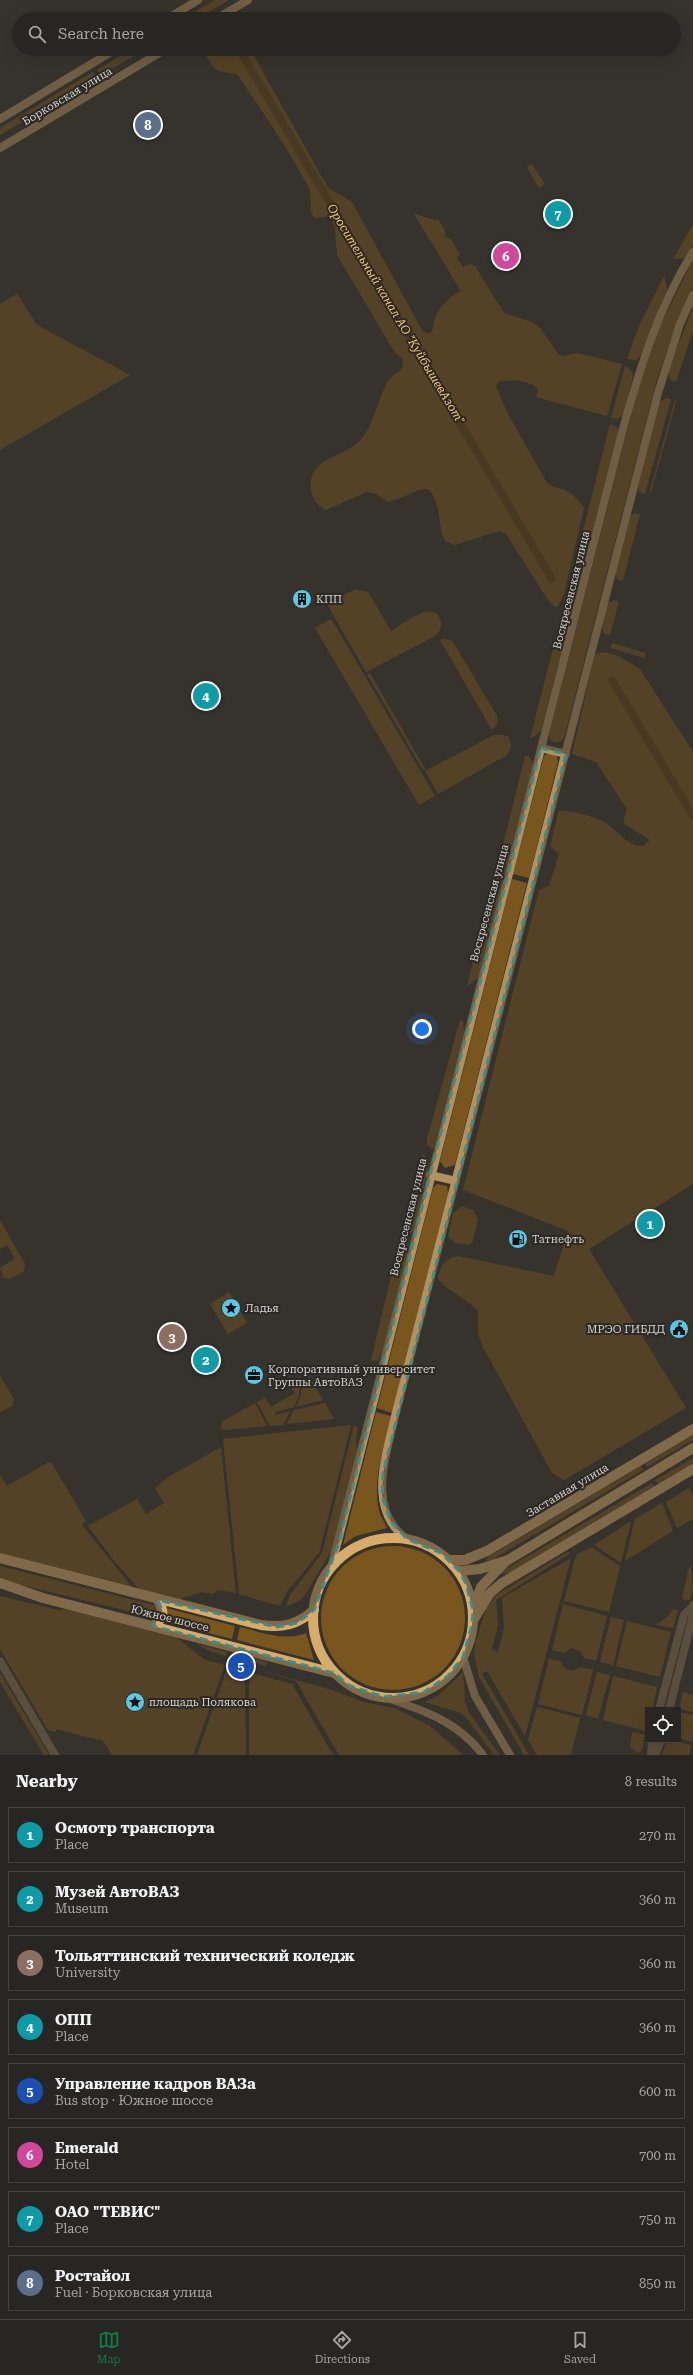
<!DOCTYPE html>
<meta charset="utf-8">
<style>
:root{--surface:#282622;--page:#34322f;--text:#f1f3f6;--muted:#a5a5a5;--line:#444340;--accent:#0b8043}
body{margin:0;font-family:"Roboto Serif",serif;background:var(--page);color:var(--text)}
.controls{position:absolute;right:12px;bottom:12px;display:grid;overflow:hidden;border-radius:0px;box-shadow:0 4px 16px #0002}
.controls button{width:36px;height:36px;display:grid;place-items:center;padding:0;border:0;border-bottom:1px solid var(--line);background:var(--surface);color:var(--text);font:20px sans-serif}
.you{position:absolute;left:422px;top:1029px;width:14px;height:14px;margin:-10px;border:3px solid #fff;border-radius:50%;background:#1a73e8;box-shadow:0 0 0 6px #1a73e833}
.badge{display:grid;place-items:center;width:26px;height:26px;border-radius:50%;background:var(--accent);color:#fff;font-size:13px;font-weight:700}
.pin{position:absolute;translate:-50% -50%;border:2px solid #fff;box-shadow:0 1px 4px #0006}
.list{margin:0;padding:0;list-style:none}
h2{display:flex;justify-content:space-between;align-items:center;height:52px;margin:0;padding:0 16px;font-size:17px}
h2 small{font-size:13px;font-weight:400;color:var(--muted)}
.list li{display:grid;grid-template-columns:26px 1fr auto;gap:12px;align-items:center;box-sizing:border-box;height:56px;margin:0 8px 8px;padding:0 8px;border:1px solid var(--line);border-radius:0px}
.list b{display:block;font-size:15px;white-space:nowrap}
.list p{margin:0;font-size:13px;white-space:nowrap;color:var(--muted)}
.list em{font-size:13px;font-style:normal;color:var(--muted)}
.icon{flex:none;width:22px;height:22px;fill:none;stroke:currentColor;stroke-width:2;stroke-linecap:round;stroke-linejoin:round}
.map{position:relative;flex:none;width:693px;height:1755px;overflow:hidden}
.search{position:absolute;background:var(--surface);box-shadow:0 4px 16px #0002;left:12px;right:12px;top:12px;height:44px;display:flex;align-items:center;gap:10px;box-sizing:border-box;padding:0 14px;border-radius:22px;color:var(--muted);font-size:15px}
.sheet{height:564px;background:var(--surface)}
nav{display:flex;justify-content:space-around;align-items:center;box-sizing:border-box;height:56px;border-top:1px solid var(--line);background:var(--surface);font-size:11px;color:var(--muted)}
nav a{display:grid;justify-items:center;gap:2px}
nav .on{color:var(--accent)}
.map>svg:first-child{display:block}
.green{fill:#79561e}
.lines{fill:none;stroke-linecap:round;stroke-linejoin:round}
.canal{stroke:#5b4015;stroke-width:8}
.minor{stroke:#857051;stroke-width:8}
.secondary{stroke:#b3915f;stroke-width:8}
.primary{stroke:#d7ab69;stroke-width:10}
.marked{fill:none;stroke:#408d86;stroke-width:3;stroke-dasharray:8 5;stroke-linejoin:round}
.labels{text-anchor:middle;stroke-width:4;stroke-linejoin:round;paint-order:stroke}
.street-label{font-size:11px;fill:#d4d2cf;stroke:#2c2924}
.poi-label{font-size:11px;fill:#d4d2cf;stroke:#2c2924;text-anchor:start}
.water-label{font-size:12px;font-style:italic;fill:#fcc675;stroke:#2c2924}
</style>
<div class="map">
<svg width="693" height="1755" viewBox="0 0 693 1755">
<rect width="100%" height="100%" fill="#36332e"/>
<!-- green -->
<g class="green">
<path d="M215 0H229L196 19H183Z"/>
<path d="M132 49H146L101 75 97 70Z"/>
<path d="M202 49H250L328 188 352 202 423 332 430 333C435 328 433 324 435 318 440 306 450 296 461 291L414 214 439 221 445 230V237L451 239 460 255 457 258 463 267 470 264 475 266 504 313 532 322 540 328 559 355 565 356 577 353 622 364 607 416 536 397 538 389C532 380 506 379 498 382L496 387 509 416 547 483C554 489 558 487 565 490 574 494 579 501 584 508L564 594 558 606 555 607 550 603 506 534 499 531 455 545 445 541C437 525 442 501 428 489 417 487 402 500 388 502L376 494 367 492 326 510C317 505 312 499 311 489 307 455 347 459 363 437 375 421 378 398 388 381 392 375 399 373 403 367L402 358 395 353 337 255 335 229 332 220 327 217 315 218C306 209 314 197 308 186 287 147 262 111 237 74L219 71 212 66Z"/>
<path d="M93 72 97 78 0 135V128Z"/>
<path d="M532 164 545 184 539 188 527 167Z"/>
<path d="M693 224V245L684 258 673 259Z"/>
<path d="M693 260V287L678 318 656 382 564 738C560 743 555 744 550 739L549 734 637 393 659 328Z"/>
<path d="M664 276 667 289 640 356 636 360 627 359 639 326Z"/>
<path d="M17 294 37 325 130 375 0 450V304Z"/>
<path d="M693 307V331L676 382 670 379 668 371Z"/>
<path d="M625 366 631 370 633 376 623 415 617 419 611 418Z"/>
<path d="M666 398 671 399 645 494 639 492 638 488 659 403Z"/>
<path d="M675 400 676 402 651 492 649 494Z"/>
<path d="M610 424 617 427 619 432 541 731 530 739Z"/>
<path d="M634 513 640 514 623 581 618 580 615 574 630 517Z"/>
<path d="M356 589 368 592 391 631C403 625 431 599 440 619 443 626 440 631 435 636L366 672 327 604Z"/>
<path d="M614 600 619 601 610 635 604 634 602 628 608 603Z"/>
<path d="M329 620H332L435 796 419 805 315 628Z"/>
<path d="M445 639 451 640 455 645 497 716V724L492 730 440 640Z"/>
<path d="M612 643 645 653 644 658 611 648Z"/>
<path d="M605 652 618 656 640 669 693 752V1184L589 1249 686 1408 564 1480 552 1473 483 1347 478 1334V1311C466 1298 449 1292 438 1279 440 1266 444 1259 458 1256L554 1276 568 1231 463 1190 539 890 549 886 559 854 550 846 559 810C574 812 591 815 604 822 618 829 626 847 643 846L650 840 623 823 627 809 596 762 572 754 595 654Z"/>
<path d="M370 673 425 769 423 770 367 674Z"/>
<path d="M494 735H503L509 737 511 747 507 755 438 794 425 771Z"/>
<path d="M549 753 557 756 558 762 529 878 513 874 544 756Z"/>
<path d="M525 756H529L533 763 505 871 497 869Z"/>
<path d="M495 874 504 876 478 978 467 986Z"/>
<path d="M512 879 527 883 455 1165 445 1168 440 1161Z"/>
<path d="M460 1020 463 1021 464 1032 434 1148 432 1149 427 1145V1139Z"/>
<path d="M423 1154 428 1160 429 1166 414 1229 410 1234 402 1233Z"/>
<path d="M437 1184 447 1186 448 1193 392 1413 377 1408 433 1188Z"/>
<path d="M462 1206 473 1210 478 1219 473 1241 468 1245 455 1243 448 1237 453 1213Z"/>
<path d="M0 1220 25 1264 24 1271 10 1279 4 1278 0 1268 15 1258 7 1245 0 1249Z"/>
<path d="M400 1239 408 1242 409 1248 383 1350 378 1360 373 1361 371 1360Z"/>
<path d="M229 1292 247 1323 228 1334 210 1304Z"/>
<path d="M308 1374 323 1400 296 1407 301 1395 302 1377Z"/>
<path d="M0 1375 14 1400 12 1406 0 1412Z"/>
<path d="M300 1379 299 1395 294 1407 275 1412 276 1415 290 1411 283 1425 270 1426 257 1402 265 1398 271 1407 295 1393 289 1385Z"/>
<path d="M255 1403 267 1426 224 1430 220 1428 223 1421Z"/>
<path d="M325 1403 334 1419 287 1424 294 1410Z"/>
<path d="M376 1412 391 1416C384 1448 371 1482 380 1514 382 1519 385 1523 387 1528L356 1536 343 1545Z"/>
<path d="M351 1425 319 1553 286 1593 280 1606 239 1594 223 1439Z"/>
<path d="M354 1425 358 1428 356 1438 357 1454 332 1550 304 1596 299 1601 286 1607 290 1595 322 1553Z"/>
<path d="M693 1435V1440L647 1467 645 1464Z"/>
<path d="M221 1447 236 1593 217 1590 214 1594 201 1592 180 1599 139 1589 115 1562 88 1526 137 1499 146 1514 164 1503 155 1488 170 1476Z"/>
<path d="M693 1458V1463L658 1484 655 1480Z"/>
<path d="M51 1462 86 1521 82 1525 133 1588 0 1553V1475L7 1486 47 1463Z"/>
<path d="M641 1466 643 1470 490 1561 486 1560 488 1557Z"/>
<path d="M652 1483 654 1486 507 1574H502L504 1570Z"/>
<path d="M689 1488 693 1495V1519L677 1528 666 1502Z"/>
<path d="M662 1503 673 1531 625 1561 635 1519Z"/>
<path d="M631 1521 621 1563 594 1545Z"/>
<circle cx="393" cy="1618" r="72"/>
<path d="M591 1547 620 1566 609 1612 564 1601 576 1555Z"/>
<path d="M567 1552 571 1553 496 1600 498 1624 492 1650 498 1652 504 1628 502 1598 571 1558 525 1736 487 1671 482 1674 529 1755H524L479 1677 474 1654 476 1640 486 1609 496 1595Z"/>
<path d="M690 1564C693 1573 693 1589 690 1599L685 1601 682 1597Z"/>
<path d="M0 1566 157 1606 159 1607 157 1618 5 1581 0 1579Z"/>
<path d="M0 1596 58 1610 69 1609 173 1635 205 1660 225 1665 193 1755H112L103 1741 56 1729V1732L48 1730 0 1649Z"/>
<path d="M563 1604 607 1616 596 1661 584 1658 580 1651 571 1648 564 1653 552 1650Z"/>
<path d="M166 1608 235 1626 232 1639 162 1621 168 1616Z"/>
<path d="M673 1609 678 1610 673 1628 656 1625 668 1616Z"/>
<path d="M611 1617 624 1620 613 1665 600 1662Z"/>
<path d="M627 1621 671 1632 660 1677 616 1666Z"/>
<path d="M240 1627C261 1632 284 1642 306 1633L314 1660 237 1640Z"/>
<path d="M197 1644 227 1652 226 1656 209 1651Z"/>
<path d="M233 1653 267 1662 266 1666 232 1657Z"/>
<path d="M549 1658 561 1662 565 1669 574 1671 581 1667 593 1670 582 1715 538 1704Z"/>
<path d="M228 1666 245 1671 246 1755H197Z"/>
<path d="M254 1668 335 1691 364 1702 394 1708 430 1726 463 1755H339L296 1681Z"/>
<path d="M249 1672 292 1684 333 1755H249Z"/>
<path d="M463 1672 465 1701 469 1713 500 1755H494L465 1716 458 1712 425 1702 439 1695Z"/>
<path d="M597 1672 610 1675 598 1719 586 1715Z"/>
<path d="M0 1673 49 1755H44L0 1682Z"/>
<path d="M613 1676 657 1687 652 1710H648L646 1731 603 1720Z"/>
<path d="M683 1692 693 1695V1712L679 1709Z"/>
<path d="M537 1707 580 1718 571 1755H537L528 1740Z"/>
<path d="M678 1712 693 1715 692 1742 678 1738Z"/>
<path d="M632 1732 645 1735 642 1750 638 1753 630 1747Z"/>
<path d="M670 1740 691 1745 689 1755H662L666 1742Z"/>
</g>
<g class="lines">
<!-- canal -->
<g class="canal">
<path d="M239 49 552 579"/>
<path d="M612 680 693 816"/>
</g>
<!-- minor -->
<g class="minor">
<path d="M0 1661 55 1755"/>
<path d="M659 1710 684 1615 692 1607"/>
<path d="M669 1710 692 1619 693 1605"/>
<path d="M651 1755 652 1740"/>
<path d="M655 1755 661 1740"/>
</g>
<!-- secondary -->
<g class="secondary">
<path d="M167 19 198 0"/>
<path d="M216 19 248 0"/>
<path d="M0 119 116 49"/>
<path d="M0 148 166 49"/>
<path d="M541 748 566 754"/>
<path d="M430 1175 456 1181"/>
<path d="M407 1539C366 1510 386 1456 395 1416L658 393 680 324 693 295"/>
<path d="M331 1568 624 425C641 365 659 306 693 252"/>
<path d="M463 1657 475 1696 510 1755"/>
<path d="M384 1697C422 1710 458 1721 483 1755"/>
</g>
<!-- primary -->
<g class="primary">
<circle cx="393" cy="1618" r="80"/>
<path d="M0 1558 261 1625C283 1628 297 1625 314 1610"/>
<path d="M449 1560H465L487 1551 693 1429"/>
<path d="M459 1571 480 1569 508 1560 693 1448"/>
<path d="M0 1583 43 1598 334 1673"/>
<path d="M474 1607 481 1587 505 1562"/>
<path d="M474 1619 490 1593 502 1583 693 1469"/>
<path d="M153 1626C164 1618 165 1612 158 1600"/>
</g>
</g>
<!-- marked area -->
<path d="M0 0H693V1755H0ZM541 748 566 754 383 1473 382 1496 391 1522 407 1539 441 1553 459 1571 466 1584 473 1610 472 1625 463 1657 448 1676 424 1692 384 1697 350 1686 334 1673 153 1626 163 1613 158 1600 277 1627 297 1623 314 1610 339 1542 430 1175Z" fill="#36332e" fill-opacity=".55" fill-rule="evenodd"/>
<path class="marked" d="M541 748 566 754 383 1473 382 1496 391 1522 407 1539 441 1553 459 1571 466 1584 473 1610 472 1625 463 1657 448 1676 424 1692 384 1697 350 1686 334 1673 153 1626 163 1613 158 1600 277 1627 297 1623 314 1610 339 1542 430 1175Z"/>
<!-- icons -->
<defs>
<g id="building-disc" transform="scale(1)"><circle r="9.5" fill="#59c8e4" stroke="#2c2924"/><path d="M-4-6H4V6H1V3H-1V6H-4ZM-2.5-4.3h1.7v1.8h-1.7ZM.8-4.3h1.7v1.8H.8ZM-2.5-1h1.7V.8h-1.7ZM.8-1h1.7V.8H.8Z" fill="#111"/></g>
<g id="fuel-disc" transform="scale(1)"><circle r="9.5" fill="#59c8e4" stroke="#2c2924"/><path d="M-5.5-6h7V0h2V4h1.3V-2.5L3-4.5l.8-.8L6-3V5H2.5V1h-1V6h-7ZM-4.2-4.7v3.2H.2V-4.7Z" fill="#111"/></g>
<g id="sight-disc" transform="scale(1)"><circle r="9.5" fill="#59c8e4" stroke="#2c2924"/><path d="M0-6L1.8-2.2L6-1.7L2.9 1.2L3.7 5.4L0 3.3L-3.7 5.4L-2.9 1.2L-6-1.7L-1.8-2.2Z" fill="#111"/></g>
<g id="civic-disc" transform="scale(1)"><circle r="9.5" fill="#59c8e4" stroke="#2c2924"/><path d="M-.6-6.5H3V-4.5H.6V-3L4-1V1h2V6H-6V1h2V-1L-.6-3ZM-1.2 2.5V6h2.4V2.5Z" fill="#111"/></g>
<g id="office-disc" transform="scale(1)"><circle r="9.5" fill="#59c8e4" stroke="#2c2924"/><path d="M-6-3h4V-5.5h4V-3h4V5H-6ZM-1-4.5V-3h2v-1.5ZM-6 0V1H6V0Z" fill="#111"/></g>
</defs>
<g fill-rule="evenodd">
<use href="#building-disc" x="302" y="599"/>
<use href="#fuel-disc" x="518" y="1239"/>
<use href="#sight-disc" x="231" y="1308"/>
<use href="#civic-disc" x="679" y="1329"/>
<use href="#office-disc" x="254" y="1375"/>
<use href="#sight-disc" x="135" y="1702"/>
</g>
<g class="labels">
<!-- street labels -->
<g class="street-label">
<text transform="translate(67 96) rotate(-31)" y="4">Борковская улица</text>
<text transform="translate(571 590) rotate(-76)" y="4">Воскресенская улица</text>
<text transform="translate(489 903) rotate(-75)" y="4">Воскресенская улица</text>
<text transform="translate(408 1217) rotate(-76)" y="4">Воскресенская улица</text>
<text transform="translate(567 1490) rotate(-31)" y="4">Заставная улица</text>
<text transform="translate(170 1618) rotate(14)" y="4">Южное шоссе</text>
</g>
<!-- poi labels -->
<g class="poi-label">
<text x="316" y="603">КПП</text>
<text x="532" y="1243">Татнефть</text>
<text x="245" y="1312">Ладья</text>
<text x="665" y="1333" text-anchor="end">МРЭО ГИБДД</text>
<text x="268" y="1373">Корпоративный университет<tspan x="268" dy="13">Группы АвтоВАЗ</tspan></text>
<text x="149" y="1706">площадь Полякова</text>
</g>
<!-- water labels -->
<g class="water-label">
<text transform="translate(396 314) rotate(59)" y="4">Оросительный канал АО "КуйбышевАзот"</text>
</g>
</g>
</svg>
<div class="controls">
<button><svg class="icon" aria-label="locate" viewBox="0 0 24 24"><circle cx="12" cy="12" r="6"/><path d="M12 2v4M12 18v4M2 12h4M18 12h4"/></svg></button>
</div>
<div class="you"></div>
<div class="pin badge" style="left:650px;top:1224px;background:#0f9aa8">1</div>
<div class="pin badge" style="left:206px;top:1360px;background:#0f9aa8">2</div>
<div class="pin badge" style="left:172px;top:1337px;background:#8d6e63">3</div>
<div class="pin badge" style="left:206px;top:696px;background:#0f9aa8">4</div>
<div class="pin badge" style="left:241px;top:1666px;background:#1a4fb4">5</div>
<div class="pin badge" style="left:506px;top:256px;background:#d1479c">6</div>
<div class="pin badge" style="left:558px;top:214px;background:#0f9aa8">7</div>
<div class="pin badge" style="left:148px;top:125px;background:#5c6f8a">8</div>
<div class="search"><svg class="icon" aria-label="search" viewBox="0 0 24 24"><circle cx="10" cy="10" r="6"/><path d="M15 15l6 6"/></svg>Search here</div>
</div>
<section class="sheet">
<h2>Nearby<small>8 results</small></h2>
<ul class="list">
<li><span class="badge" style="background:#0f9aa8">1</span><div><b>Осмотр транспорта</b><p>Place</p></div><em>270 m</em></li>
<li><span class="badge" style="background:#0f9aa8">2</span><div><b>Музей АвтоВАЗ</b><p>Museum</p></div><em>360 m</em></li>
<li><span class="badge" style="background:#8d6e63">3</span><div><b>Тольяттинский технический коледж</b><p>University</p></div><em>360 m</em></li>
<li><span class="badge" style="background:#0f9aa8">4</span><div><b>ОПП</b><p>Place</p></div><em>360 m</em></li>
<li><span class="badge" style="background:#1a4fb4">5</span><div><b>Управление кадров ВАЗа</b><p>Bus stop · Южное шоссе</p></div><em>600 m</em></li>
<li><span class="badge" style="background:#d1479c">6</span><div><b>Emerald</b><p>Hotel</p></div><em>700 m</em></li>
<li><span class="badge" style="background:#0f9aa8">7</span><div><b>ОАО &quot;ТЕВИС&quot;</b><p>Place</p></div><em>750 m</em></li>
<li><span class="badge" style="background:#5c6f8a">8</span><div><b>Ростайол</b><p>Fuel · Борковская улица</p></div><em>850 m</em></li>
</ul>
</section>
<nav>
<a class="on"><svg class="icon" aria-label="map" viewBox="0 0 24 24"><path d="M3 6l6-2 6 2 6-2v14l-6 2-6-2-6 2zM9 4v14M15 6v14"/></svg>Map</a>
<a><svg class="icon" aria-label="directions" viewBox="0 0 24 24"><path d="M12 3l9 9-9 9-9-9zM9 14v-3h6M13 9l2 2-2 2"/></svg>Directions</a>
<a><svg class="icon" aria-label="saved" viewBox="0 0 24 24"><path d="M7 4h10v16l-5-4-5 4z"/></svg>Saved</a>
</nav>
